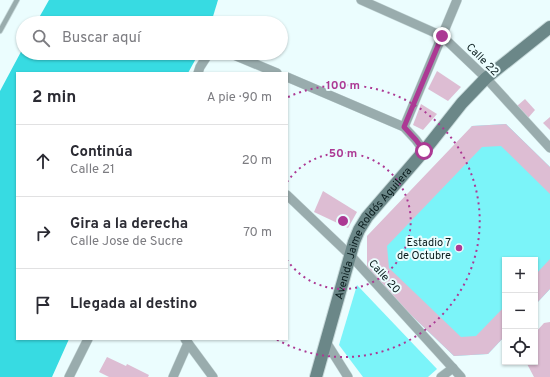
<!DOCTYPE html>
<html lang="es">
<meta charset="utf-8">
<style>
:root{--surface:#fff;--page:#f2f2f3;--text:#2b2b33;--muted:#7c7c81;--line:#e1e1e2}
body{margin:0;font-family:Overpass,sans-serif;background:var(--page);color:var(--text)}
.controls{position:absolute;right:12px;bottom:12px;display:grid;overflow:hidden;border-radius:0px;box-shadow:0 1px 3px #0004}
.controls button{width:36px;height:36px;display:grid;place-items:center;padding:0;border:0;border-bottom:1px solid var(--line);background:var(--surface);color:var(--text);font:20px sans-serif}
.stop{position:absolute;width:12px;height:12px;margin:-9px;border:3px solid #ac3994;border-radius:50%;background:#fff}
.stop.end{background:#ac3994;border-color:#fff;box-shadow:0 1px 4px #0008}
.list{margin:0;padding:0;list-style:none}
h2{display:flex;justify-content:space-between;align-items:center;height:52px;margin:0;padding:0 16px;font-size:17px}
h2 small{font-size:13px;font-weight:400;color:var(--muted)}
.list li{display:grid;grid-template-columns:26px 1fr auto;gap:12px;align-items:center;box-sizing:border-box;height:72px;padding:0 16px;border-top:1px solid var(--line)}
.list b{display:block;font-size:15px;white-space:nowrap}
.list p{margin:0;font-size:13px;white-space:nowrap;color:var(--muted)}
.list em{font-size:13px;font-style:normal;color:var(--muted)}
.icon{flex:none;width:22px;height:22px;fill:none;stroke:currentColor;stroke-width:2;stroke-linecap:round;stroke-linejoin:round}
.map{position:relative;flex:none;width:550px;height:377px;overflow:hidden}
.search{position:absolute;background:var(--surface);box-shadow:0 1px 3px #0004;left:16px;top:16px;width:272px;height:44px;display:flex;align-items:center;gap:10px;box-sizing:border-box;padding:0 14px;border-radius:22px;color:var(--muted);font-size:15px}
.panel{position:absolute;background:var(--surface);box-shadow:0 1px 3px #0004;left:16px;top:72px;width:272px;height:268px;border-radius:0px}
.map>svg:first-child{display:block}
.green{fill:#7bf4f9}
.water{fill:#37dbe2}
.building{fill:#ddbdd3}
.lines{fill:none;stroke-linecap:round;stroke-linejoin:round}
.lane-casing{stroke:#c7d9da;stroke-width:6}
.street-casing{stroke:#c7d9da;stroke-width:10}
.secondary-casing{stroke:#c7d9da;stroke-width:14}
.lane{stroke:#99acad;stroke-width:4.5}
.street{stroke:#99acad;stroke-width:9}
.secondary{stroke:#6b8788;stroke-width:12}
.route{stroke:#ac3994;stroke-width:5}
.ring{fill:none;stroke:#ac3994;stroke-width:2;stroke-dasharray:2 4}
.poi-dot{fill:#ac3994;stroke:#ebfdfe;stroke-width:1.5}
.labels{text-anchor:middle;stroke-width:4;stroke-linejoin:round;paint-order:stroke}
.street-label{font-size:11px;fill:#0a1c1d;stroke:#ebfdfe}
.poi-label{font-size:11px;fill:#0a1c1d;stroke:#ebfdfe;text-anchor:end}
.centre{fill:#ac3994;stroke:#ebfdfe;stroke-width:2}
.ring-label{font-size:12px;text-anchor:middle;font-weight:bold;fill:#ac3994;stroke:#ebfdfe;stroke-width:4;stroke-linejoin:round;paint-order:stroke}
</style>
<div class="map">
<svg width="550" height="377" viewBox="0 0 550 377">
<rect width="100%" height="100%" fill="#ebfdfe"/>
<!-- green -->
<g class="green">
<path d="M506 124 550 167V289L535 305V260H505V336L488 354 454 356 367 273 472 126Z"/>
<path d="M357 285 437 369 428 377H363L339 345Z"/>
</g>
<!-- water -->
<g class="water">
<path d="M49 0H218L211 23H36Z"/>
<path d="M23 48V53H199L188 73H17V339H69L52 377H0V91Z"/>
</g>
<!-- building -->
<g class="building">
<path d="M437 71 461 87 448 101 428 89Z"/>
<path d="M525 99 535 110 528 118 517 106Z"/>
<path d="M421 104 437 114 423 130 413 125Z"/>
<path d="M550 117V130L543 123Z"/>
<path d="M506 124 550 167V194L501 146 482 147 387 246 389 268 461 337 476 336 505 306V336L488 354 454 356 367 273V236L472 126Z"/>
<path d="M323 191 357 212 348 228 314 212Z"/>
<path d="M550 259V289L535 305V275Z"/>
<path d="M550 322V377H534L526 362H535V333L544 323Z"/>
<path d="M107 357 126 366 127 364 149 375 148 377H109L99 372Z"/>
</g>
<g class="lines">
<!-- lane casing -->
<g class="lane-casing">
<path id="lane" d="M0 31 17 0"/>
</g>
<!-- street casing -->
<g class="street-casing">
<g id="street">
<path d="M361 0 442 36 486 78 550 148"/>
<path d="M229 53 277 73"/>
<path d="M198 73 200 67 209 53"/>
<path d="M287 77 404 127 416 140 424 151"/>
<path d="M404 127 457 0"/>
<path d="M287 195 351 256 461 377"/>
<path d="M185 339 213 377"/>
<path d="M326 342 348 377"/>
<path d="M69 377 88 339"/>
<path d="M173 377 188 343"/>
<path d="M441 377 453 368"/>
</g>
</g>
<!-- secondary casing -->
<g class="secondary-casing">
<g id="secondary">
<path id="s1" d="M316 377 354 242 359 230 367 217 424 151 462 103 486 78 550 27"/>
</g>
</g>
<!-- lane -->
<use href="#lane" class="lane"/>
<!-- street -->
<use href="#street" class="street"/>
<!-- secondary -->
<use href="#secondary" class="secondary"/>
</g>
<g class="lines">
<!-- route -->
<path class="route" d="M424 151 416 140 404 127 442 36"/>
</g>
<!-- distance rings -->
<g class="ring">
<path d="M287 182A68 68 0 1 1 287 260"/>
<path d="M288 97A136 136 0 1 1 276 339"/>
</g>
<!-- markers -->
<circle class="poi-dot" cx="459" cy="248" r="4"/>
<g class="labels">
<!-- street labels -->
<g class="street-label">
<text transform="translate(483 59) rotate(45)" y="4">Calle 22</text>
<text dy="4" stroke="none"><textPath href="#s1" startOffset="157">Avenida Jaime Roldós Aguilera</textPath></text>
<text transform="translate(385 276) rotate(48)" y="4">Calle 20</text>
</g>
<!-- poi labels -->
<g class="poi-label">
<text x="451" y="246">Estadio 7<tspan x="451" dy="13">de Octubre</tspan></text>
</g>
</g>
<circle cx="343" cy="221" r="6" class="centre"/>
<g class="ring-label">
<text x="343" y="89">100 m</text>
<text x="343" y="157">50 m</text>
</g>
</svg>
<div class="controls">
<button>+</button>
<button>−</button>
<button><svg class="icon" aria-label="locate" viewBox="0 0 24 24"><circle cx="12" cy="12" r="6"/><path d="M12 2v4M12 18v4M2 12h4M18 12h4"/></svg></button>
</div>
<div class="stop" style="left:424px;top:151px"></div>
<div class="stop end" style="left:442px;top:36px"></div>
<div class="search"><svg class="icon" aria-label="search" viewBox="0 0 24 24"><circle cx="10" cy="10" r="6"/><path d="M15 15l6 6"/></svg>Buscar aquí</div>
<section class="panel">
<h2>2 min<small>A pie · 90 m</small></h2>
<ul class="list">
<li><svg class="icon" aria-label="ahead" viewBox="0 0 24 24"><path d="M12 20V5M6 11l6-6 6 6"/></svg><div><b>Continúa</b><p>Calle 21</p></div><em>20 m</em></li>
<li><svg class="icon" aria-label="right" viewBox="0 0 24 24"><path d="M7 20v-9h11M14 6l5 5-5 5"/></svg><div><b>Gira a la derecha</b><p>Calle Jose de Sucre</p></div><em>70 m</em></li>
<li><svg class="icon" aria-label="arrive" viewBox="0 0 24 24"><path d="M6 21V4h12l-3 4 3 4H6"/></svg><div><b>Llegada al destino</b></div></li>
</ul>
</section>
</div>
